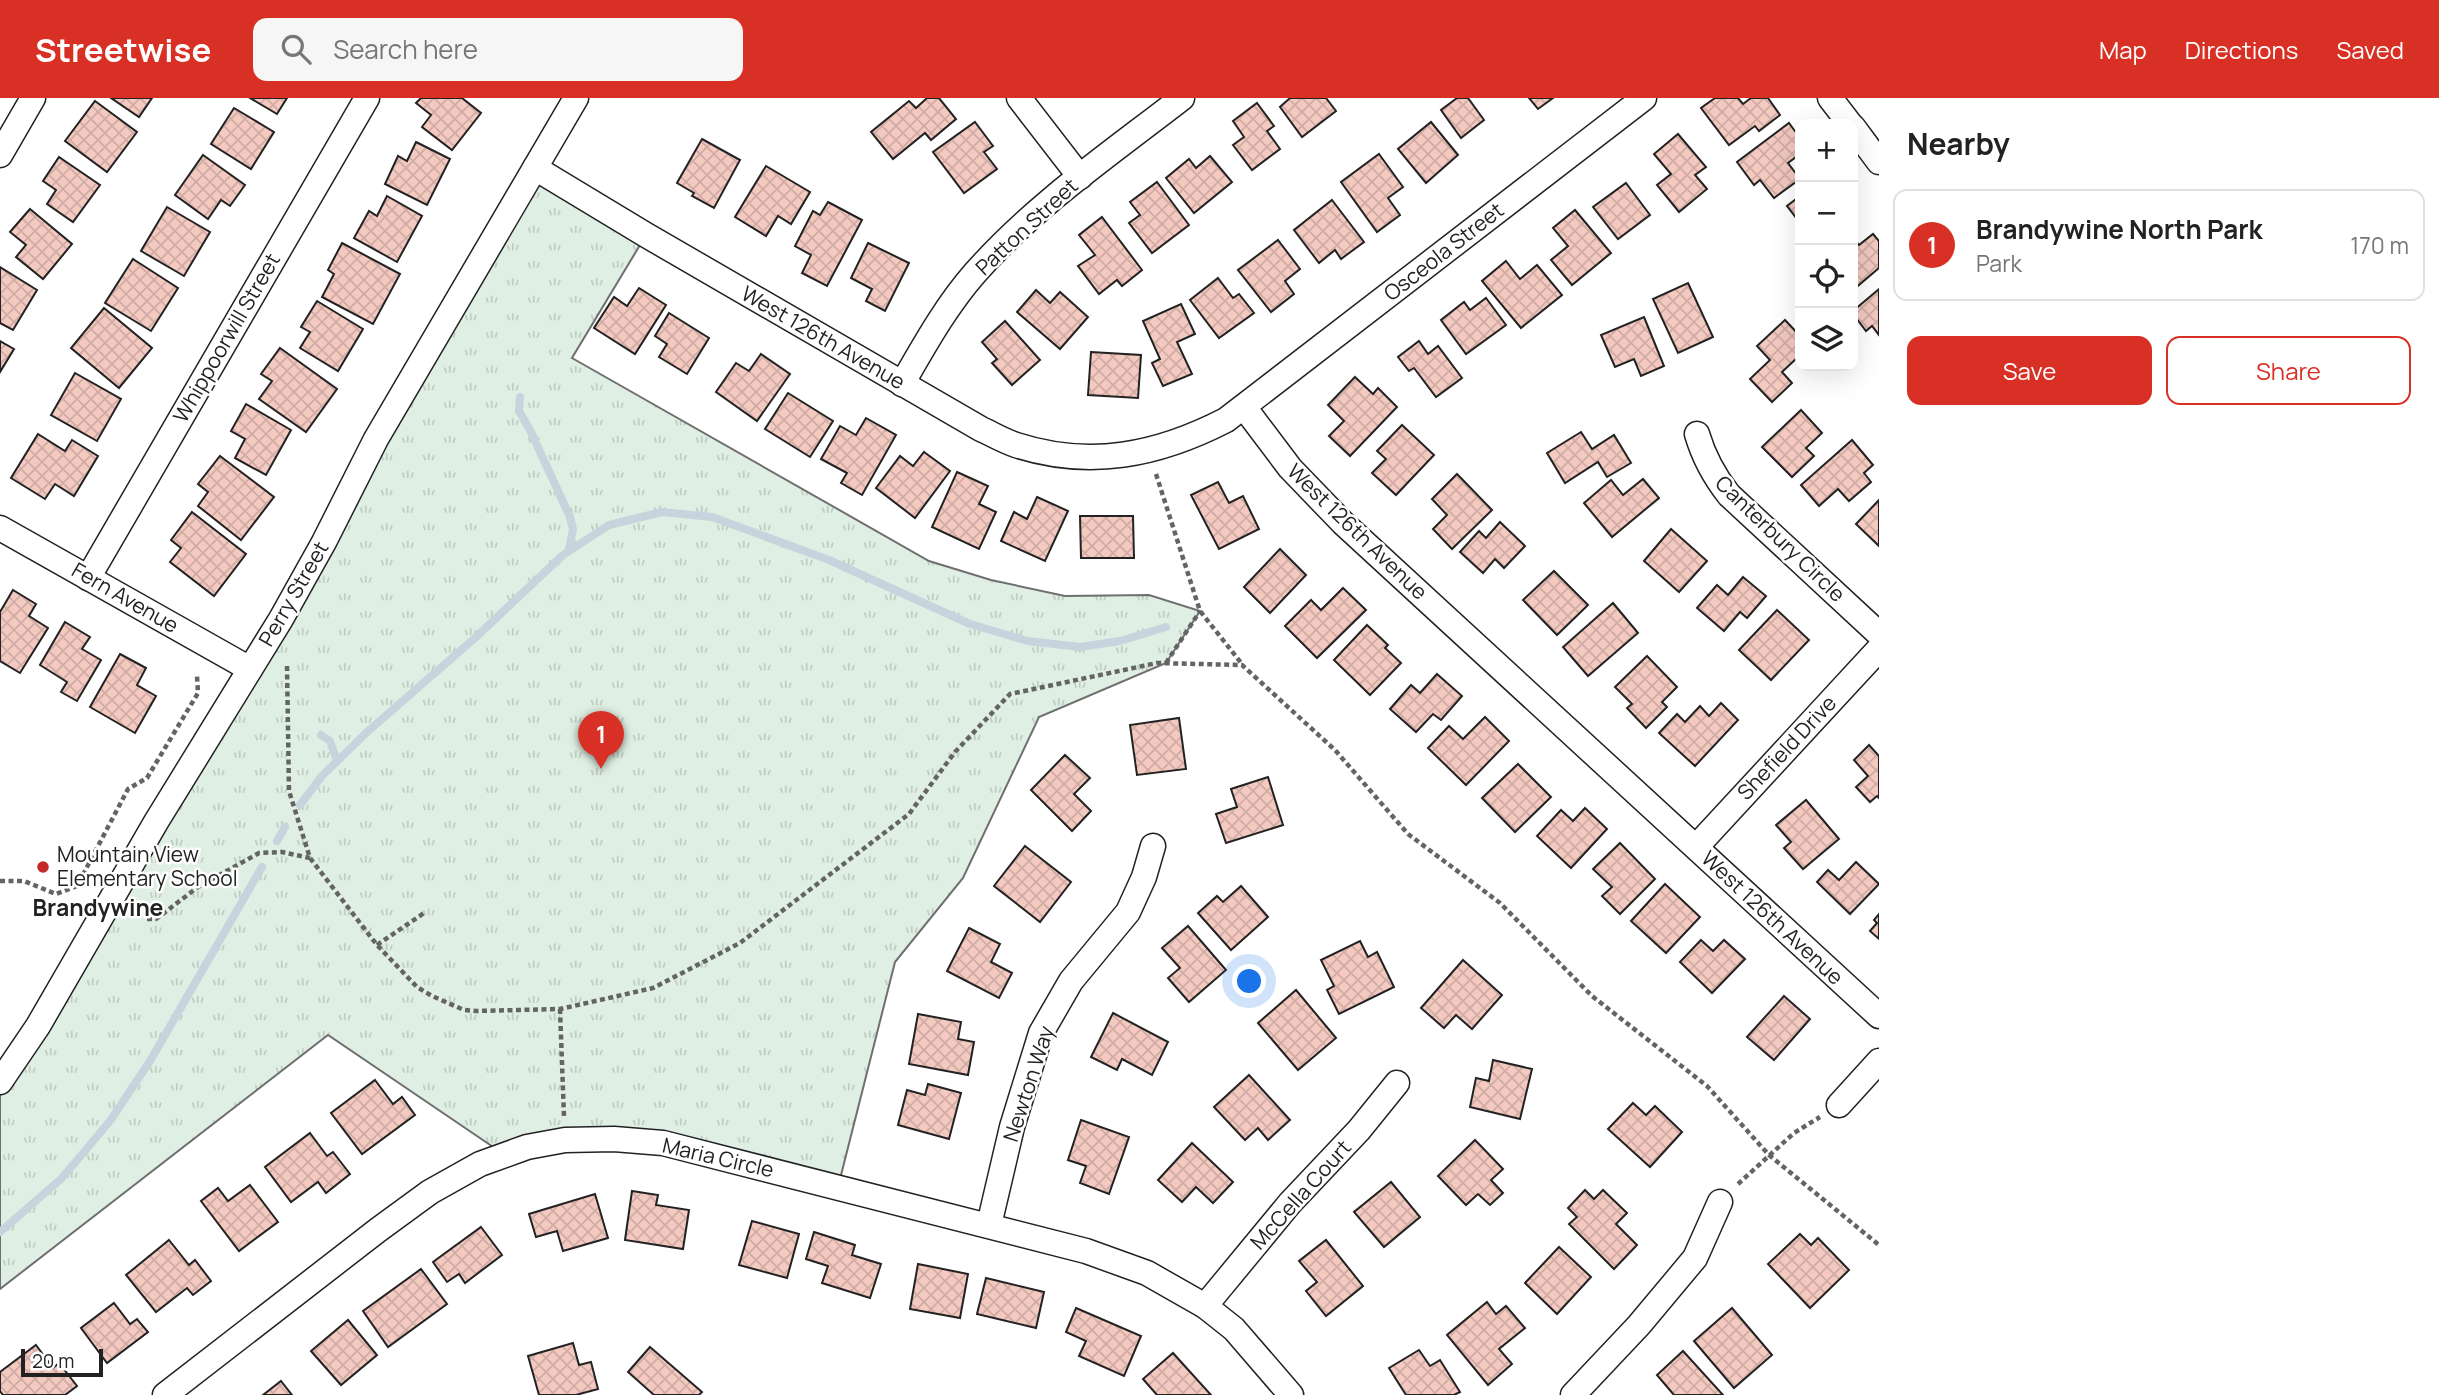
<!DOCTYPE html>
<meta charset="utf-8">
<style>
:root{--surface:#fff;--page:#f6f6f6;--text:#222;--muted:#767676;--line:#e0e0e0;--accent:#d93025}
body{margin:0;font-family:Manrope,sans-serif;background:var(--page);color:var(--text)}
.controls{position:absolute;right:21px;top:21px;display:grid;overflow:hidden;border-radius:14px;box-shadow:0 7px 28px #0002}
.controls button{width:63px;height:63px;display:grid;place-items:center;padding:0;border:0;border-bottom:2px solid var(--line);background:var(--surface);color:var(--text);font:35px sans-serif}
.scale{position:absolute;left:21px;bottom:18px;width:82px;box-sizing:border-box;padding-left:7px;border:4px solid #222;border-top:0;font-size:19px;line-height:24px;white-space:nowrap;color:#222;-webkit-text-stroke:5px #fff;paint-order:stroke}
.you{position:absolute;left:1250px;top:884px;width:24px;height:24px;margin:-18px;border:5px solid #fff;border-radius:50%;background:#1a73e8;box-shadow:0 0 0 10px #1a73e833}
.badge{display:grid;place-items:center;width:46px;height:46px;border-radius:50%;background:var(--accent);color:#fff;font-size:23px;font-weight:700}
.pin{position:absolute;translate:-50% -58px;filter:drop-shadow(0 2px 4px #0008)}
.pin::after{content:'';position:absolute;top:37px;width:24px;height:21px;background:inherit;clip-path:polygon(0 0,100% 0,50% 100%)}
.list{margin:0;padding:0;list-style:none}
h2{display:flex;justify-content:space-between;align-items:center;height:91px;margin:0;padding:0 28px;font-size:30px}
h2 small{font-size:23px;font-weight:400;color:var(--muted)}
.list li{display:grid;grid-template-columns:46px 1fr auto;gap:21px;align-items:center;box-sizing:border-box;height:112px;margin:0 14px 14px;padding:0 14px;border:2px solid var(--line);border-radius:14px}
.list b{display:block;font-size:26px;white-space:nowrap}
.list p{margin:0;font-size:23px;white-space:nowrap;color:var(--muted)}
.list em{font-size:23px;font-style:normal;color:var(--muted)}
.actions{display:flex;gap:14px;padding:21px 28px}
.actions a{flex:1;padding:16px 0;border:2px solid var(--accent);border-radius:14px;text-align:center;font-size:24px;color:var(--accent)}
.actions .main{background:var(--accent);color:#fff}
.icon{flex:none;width:38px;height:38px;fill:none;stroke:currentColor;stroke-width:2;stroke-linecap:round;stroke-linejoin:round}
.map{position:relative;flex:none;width:1879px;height:1297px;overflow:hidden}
header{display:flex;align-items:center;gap:42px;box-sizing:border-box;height:98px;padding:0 35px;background:var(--accent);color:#fff}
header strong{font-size:33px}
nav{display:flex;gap:38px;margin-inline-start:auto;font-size:24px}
.search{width:490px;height:63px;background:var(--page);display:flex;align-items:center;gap:18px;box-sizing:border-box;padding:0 24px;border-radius:14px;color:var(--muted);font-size:26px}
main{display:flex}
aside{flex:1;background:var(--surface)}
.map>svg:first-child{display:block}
.park{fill:url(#park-tufts);stroke:#6f6f6f;stroke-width:2}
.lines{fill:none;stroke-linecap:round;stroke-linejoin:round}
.stream{stroke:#c7d3dd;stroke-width:8}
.building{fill:url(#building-cross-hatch);stroke:#222;stroke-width:2}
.street-casing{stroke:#222;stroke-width:27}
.path{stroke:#646464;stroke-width:4.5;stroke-dasharray:5 3.5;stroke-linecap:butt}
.street{stroke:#fff;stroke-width:24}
.poi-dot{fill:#c62828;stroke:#fff;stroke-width:2.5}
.labels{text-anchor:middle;stroke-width:5;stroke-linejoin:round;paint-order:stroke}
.street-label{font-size:21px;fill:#222;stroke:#fff}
.poi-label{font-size:21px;fill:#222;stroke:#fff;text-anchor:start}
.neighbourhood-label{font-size:23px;font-weight:bold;fill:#222;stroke:#fff}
</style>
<header>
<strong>Streetwise</strong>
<div class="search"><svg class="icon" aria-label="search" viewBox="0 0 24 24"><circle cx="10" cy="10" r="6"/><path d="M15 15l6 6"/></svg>Search here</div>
<nav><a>Map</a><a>Directions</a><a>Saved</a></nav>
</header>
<main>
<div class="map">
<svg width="1879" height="1297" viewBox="0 0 1879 1297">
<defs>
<pattern id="park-tufts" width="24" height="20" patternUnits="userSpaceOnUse" patternTransform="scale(1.75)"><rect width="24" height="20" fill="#e0efe3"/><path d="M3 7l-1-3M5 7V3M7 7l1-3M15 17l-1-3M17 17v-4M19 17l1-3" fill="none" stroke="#c0cdc2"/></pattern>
<pattern id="building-cross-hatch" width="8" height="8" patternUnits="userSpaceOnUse" patternTransform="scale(1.75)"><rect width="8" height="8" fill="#f3c9c0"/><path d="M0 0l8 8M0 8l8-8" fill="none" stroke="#d0aca5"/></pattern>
</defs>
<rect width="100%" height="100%" fill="#fff"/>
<!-- park -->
<path class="park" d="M535 70 646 137 572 260 929 463 991 482 1065 498 1149 497 1200 513 1166 565 1039 619 963 780 895 864 838 1089 663 1045 505 1057 328 937 0 1191V984Z"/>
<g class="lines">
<!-- stream -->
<g class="stream">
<path d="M520 299 519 313 530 332 570 419 573 431 569 452"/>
<path d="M321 637 330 643 337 663"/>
<path d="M300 707 322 678 366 635 476 539 563 457 609 427 662 414 712 419 829 462 970 526 1028 543 1080 549 1120 543 1166 529"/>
<path d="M277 743 285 729"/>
<path d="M0 1134 62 1080 110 1023 150 963 262 769"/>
</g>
</g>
<!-- building -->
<g class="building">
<path d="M111 0H152L139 19Z"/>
<path d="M250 0H287L277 16Z"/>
<path d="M421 0H462L481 15 452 52 422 29 431 17 416 5Z"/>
<path d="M927 0H939L956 21 931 42 925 35 893 61 871 34 909 3 916 10Z"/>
<path d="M1290 0H1326L1336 13 1302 39 1280 9Z"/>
<path d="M1457 0H1468L1484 22 1461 40 1441 12Z"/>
<path d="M1529 0H1553L1538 11Z"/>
<path d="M1715 0H1738L1743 6 1751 0H1768L1780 17 1759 33 1755 28 1729 47 1701 10Z"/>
<path d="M95 3 137 34 107 74 65 43Z"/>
<path d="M1257 5 1274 28 1267 33 1280 51 1252 72 1233 47 1244 39 1233 23Z"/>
<path d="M234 10 274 34 251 71 211 46Z"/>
<path d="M975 24 993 48 984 54 997 71 964 95 933 54Z"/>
<path d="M1431 24 1458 57 1426 85 1398 51Z"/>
<path d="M1789 25 1800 40V56L1788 65 1800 81 1774 100 1760 82 1754 87 1737 64Z"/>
<path d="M1678 36 1706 69 1695 77 1707 91 1679 114 1657 87 1671 76 1654 56Z"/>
<path d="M702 41 740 62 714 110 692 98 694 95 677 85Z"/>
<path d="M416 44 450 61 427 107 385 86 398 58 407 63Z"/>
<path d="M1379 56 1403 89 1388 100 1400 117 1377 134 1341 84Z"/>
<path d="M203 57 245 87 230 108 221 102 208 121 175 97Z"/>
<path d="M1210 58 1232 84 1194 115 1166 80 1189 61 1196 70Z"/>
<path d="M59 59 100 87 73 124 47 106 56 92 43 83Z"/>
<path d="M766 68 810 94 791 126 778 118 766 138 735 119Z"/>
<path d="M1157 84 1189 127 1152 155 1129 125 1140 117 1130 104Z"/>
<path d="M1626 85 1650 117 1618 141 1593 109Z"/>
<path d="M387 98 422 118 397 164 354 140 369 113 377 118Z"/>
<path d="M1800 98V125L1787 108Z"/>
<path d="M1332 102 1364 144 1341 161 1335 152 1319 165 1294 132Z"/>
<path d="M828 104 862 122 827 188 802 175 811 157 795 148 813 113 820 117Z"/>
<path d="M167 109 210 134 184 178 141 153Z"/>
<path d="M30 111 72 146 43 181 16 159 26 147 10 134Z"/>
<path d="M1575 112 1611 155 1572 187 1551 162 1568 148 1553 130Z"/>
<path d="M1102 119 1142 172 1122 188 1117 182 1099 196 1078 168 1095 157 1079 137Z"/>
<path d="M1873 136 1879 143V170L1853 192V139L1859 147Z"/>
<path d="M1278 142 1300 171 1285 183 1294 196 1271 214 1238 172Z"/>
<path d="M342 145 400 176 373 226 322 199 334 176 328 172Z"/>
<path d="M868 145 909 165 885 213 866 203 872 191 851 180Z"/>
<path d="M133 161 178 190 151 233 105 205Z"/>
<path d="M1506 163 1520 181 1537 167 1562 197 1521 230 1482 183Z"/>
<path d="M0 169 37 192 13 232 0 225Z"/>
<path d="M1218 180 1233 200 1239 196 1254 215 1219 240 1190 202Z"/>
<path d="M1688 185 1713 239 1678 255 1653 201Z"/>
<path d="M639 190 666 207 635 256 594 230 614 199 627 208Z"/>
<path d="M1879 191V237L1872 228 1866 233 1853 216V213Z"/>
<path d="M1036 192 1050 205 1060 194 1088 219 1060 251 1017 214Z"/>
<path d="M1486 200 1506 227 1466 256 1441 222 1464 204 1470 212Z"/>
<path d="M317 203 363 231 338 273 300 250 310 234 301 229Z"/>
<path d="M1181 206 1195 236 1177 244 1192 276 1163 288 1152 265 1160 261 1143 223Z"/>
<path d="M104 210 152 250 119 290 71 250Z"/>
<path d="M669 215 709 240 687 276 659 259 667 246 655 238Z"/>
<path d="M1644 219 1664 268 1641 278 1634 261 1615 269 1601 237Z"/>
<path d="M1785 222 1800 238V257L1782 274 1792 285 1772 304 1750 281 1770 262 1757 248Z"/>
<path d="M1005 223 1040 262 1012 287 992 265 997 261 982 244Z"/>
<path d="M0 243 14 251 0 274Z"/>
<path d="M1419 243 1428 256 1438 248 1462 280 1436 299 1414 270 1409 273 1398 259Z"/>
<path d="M280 250 337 291 306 334 259 301 272 283 261 276Z"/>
<path d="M1091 254 1141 257 1138 300 1088 297Z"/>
<path d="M761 256 790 276 757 323 716 294 736 265 749 273Z"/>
<path d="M75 275 121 301 97 343 51 317Z"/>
<path d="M1355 279 1373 296 1378 290 1397 309 1350 358 1329 338 1344 323 1328 307Z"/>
<path d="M788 295 833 323 810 359 765 331Z"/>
<path d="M246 306 291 332 266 377 235 360 245 341 231 333Z"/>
<path d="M1801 312 1822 335 1806 350 1814 358 1792 379 1762 349Z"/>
<path d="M866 320 896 337 862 397 841 385 847 375 821 361 840 328 856 337Z"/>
<path d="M1402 327 1434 357 1396 397 1372 375 1386 361 1377 353Z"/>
<path d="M1581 334 1592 351 1614 337 1631 365 1607 379 1598 364 1565 385 1547 355Z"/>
<path d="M38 336 65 353 72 342 98 358 74 398 55 386 45 401 11 380Z"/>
<path d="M1852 342 1873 367 1864 375 1871 384 1849 403 1838 391 1819 408 1801 387Z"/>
<path d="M924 354 950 373 915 420 876 390 900 358 913 368Z"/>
<path d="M220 358 274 399 241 442 198 408 208 394 198 386Z"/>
<path d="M957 374 988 388 979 406 996 414 979 451 932 429Z"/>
<path d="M1457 376 1492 412 1452 451 1433 431 1447 417 1432 401Z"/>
<path d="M1643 381 1659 400 1612 439 1584 405 1611 382 1623 397Z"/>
<path d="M1218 384 1229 405 1243 398 1259 431 1219 451 1191 397Z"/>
<path d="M1037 399 1068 413 1045 463 1001 443 1014 414 1027 421Z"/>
<path d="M1879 402V448L1856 426Z"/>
<path d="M192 414 246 456 214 498 170 464 181 450 171 442Z"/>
<path d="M1080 418H1133L1134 460H1081Z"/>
<path d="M1500 424 1525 448 1504 470 1495 461 1483 475 1460 454 1479 433 1486 440Z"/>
<path d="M1671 431 1707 463 1679 494 1644 463Z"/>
<path d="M1280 451 1306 477 1270 515 1244 489Z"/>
<path d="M1554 473 1588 507 1557 537 1523 502Z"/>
<path d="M1743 479 1766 498 1747 520 1740 514 1724 533 1697 510 1717 487 1728 497Z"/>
<path d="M1343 490 1366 512 1317 560 1285 528 1311 502 1321 512Z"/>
<path d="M13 492 36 506 29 518 48 530 20 575 0 563V514Z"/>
<path d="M1613 505 1638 535 1588 578 1563 549Z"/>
<path d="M1777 512 1809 542 1771 582 1739 552Z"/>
<path d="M65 524 90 539 82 551 101 562 77 603 61 594 67 584 40 567Z"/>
<path d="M1367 527 1388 547 1385 550 1401 565 1370 597 1334 562Z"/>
<path d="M120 556 146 570 137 587 156 598 135 635 90 609Z"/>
<path d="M1647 558 1677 589 1662 604 1667 609 1646 630 1627 610 1632 606 1615 589Z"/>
<path d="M1437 576 1462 598 1441 622 1433 616 1416 634 1390 611 1411 587 1420 595Z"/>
<path d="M1721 605 1738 622 1695 668 1659 635 1677 616 1685 624 1700 608 1709 618Z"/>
<path d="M1485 619 1509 643 1466 687 1428 650 1449 628 1463 641Z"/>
<path d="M1179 620 1186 671 1137 677 1130 627Z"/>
<path d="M1869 647 1879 658V700L1877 698 1870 704 1856 689 1868 678 1854 662Z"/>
<path d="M1065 657 1090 680 1074 696 1091 713 1072 733 1031 692Z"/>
<path d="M1518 666 1551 699 1515 734 1482 700Z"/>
<path d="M1268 679 1283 727 1226 745 1216 716 1237 709 1231 691Z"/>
<path d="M1806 702 1839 741 1803 771 1784 750 1791 744 1776 727Z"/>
<path d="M1585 710 1607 731 1571 770 1537 738 1561 712 1573 723Z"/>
<path d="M1620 745 1655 781 1620 816 1602 798 1612 789 1593 771Z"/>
<path d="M1025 748 1071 784 1040 824 994 788Z"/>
<path d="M1856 764 1879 786 1850 816 1817 784 1828 772 1839 782Z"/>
<path d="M1665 786 1700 819 1666 855 1631 823Z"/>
<path d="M1241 788 1268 819 1231 852 1198 815 1217 798 1223 804Z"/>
<path d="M1879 816V841L1870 833 1877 825 1874 822Z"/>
<path d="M1188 828 1226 872 1189 904 1168 880 1180 870 1162 850Z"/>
<path d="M969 830 1000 846 991 864 1012 875 999 900 947 873Z"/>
<path d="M1701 842 1713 853 1724 842 1745 861 1712 895 1680 864Z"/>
<path d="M1360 843 1368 859 1377 854 1394 889 1339 916 1327 892 1334 888 1321 862Z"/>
<path d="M1463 862 1502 897 1472 931 1456 917 1444 930 1421 910Z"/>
<path d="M1296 892 1336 940 1298 972 1258 925Z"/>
<path d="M1784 898 1810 921 1774 962 1747 939Z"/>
<path d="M1113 915 1168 944 1152 977 1122 961 1117 972 1091 959Z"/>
<path d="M918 916 961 924 958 941 974 944 968 977 909 966Z"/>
<path d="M1493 962 1532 971 1520 1021 1470 1009 1476 980 1489 983Z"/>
<path d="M1249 977 1290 1022 1268 1042 1258 1030 1245 1042 1214 1009Z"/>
<path d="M375 982 393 1006 402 999 415 1017 362 1056 331 1015Z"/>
<path d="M928 986 961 995 949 1041 898 1027 907 992 925 997Z"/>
<path d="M1633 1005 1646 1017 1655 1008 1682 1034 1650 1069 1608 1031Z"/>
<path d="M1081 1022 1129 1039 1109 1096 1080 1085 1086 1068 1068 1062Z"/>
<path d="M310 1035 327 1058 333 1054 350 1076 326 1095 318 1084 291 1104 265 1069Z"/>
<path d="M1475 1042 1503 1071 1491 1082 1503 1095 1490 1107 1478 1096 1466 1107 1438 1078Z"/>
<path d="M1192 1045 1233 1084 1213 1105 1196 1089 1182 1104 1158 1082Z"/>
<path d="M1391 1084 1420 1119 1384 1149 1354 1114Z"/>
<path d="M250 1087 278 1124 239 1153 201 1103 218 1090 228 1103Z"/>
<path d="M1585 1092 1594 1101 1603 1092 1627 1115 1616 1126 1637 1147 1614 1171 1569 1126 1577 1119 1568 1110Z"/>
<path d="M632 1093 658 1097 656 1107 689 1112 683 1151 625 1142Z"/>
<path d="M595 1096 608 1140 563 1153 557 1133 536 1139 529 1116Z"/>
<path d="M752 1123 799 1136 787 1180 739 1167Z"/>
<path d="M481 1129 502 1157 465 1185 459 1176 447 1184 433 1164Z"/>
<path d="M814 1134 855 1147 852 1157 881 1166 870 1200 822 1185 828 1168 806 1161Z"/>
<path d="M1800 1136 1811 1147 1818 1140 1849 1172 1810 1210 1768 1166Z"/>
<path d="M169 1142 189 1167 195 1162 211 1183 193 1197 187 1190 156 1214 126 1177Z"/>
<path d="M1326 1142 1363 1188 1326 1218 1306 1193 1317 1184 1299 1163Z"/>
<path d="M1559 1149 1591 1179 1557 1216 1525 1185Z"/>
<path d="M918 1166 968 1176 960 1220 910 1211Z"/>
<path d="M421 1171 447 1206 388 1249 363 1213Z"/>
<path d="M986 1180 1044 1194 1036 1230 977 1216Z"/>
<path d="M1487 1204 1496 1216 1506 1208 1525 1230 1499 1251 1512 1266 1488 1287 1447 1237Z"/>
<path d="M114 1205 130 1226 137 1221 148 1234 107 1265 81 1230Z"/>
<path d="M1076 1210 1141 1238 1124 1278 1079 1258 1086 1243 1066 1234Z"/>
<path d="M1732 1210 1772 1257 1734 1290 1694 1243Z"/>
<path d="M348 1222 377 1257 341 1287 311 1253Z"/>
<path d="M573 1245 579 1267 591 1264 598 1291 576 1297H539L528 1258Z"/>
<path d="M36 1247 53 1270 59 1265 77 1288 65 1297H3L0 1293V1274Z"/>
<path d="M650 1249 702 1294 699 1297H654L628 1274Z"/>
<path d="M1419 1252 1430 1268 1440 1262 1460 1294 1454 1297H1406L1389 1270Z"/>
<path d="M1683 1253 1723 1297H1674L1657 1277Z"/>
<path d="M1173 1255 1211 1297H1157L1143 1281Z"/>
<path d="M281 1283 292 1297H263Z"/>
</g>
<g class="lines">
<!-- street casing -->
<g class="street-casing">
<g id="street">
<path d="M1019 0 1080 79"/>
<path d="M1830 0 1850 26"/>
<path d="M1853 29 1879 64"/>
<path d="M0 57 33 0"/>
<path d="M535 70 646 137 981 331C992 336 1004 343 1016 347 1090 371 1158 357 1226 322L1644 0"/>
<path d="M902 286C924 248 946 208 975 175 1035 107 1111 55 1182 0"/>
<path d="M1244 309 1290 370 1343 425 1879 918"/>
<path d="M1697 336C1704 360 1714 378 1729 397L1879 536"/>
<path d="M0 430 250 571"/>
<path d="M88 480 367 0"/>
<path d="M1696 749 1879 551"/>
<path d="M0 984 38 928 156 724 281 521 324 444 376 341 576 0"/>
<path d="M1839 1007 1879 963"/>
<path d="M989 1127 1012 1029 1041 935 1071 883 1128 814 1144 779 1153 748"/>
<path d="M1205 1208 1290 1105 1359 1032 1397 985"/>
<path d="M165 1297 378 1132 430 1094 480 1066 527 1049 565 1042 614 1041 663 1045 1086 1153 1147 1175 1205 1208 1234 1231 1291 1297"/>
<path d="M1573 1297 1639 1227 1695 1160 1720 1104"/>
</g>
</g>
<!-- path -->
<g class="path">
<path d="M1156 376 1200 513 1242 566"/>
<path d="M1166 565 1200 513"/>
<path d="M287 568 289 693 310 760 377 847 417 889 432 898 464 912 476 913 560 911 653 890 740 845 909 716 955 654 1010 596 1157 565 1242 567 1335 652 1408 736 1500 805 1592 898 1707 988 1769 1057 1879 1147"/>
<path d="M0 783H24L56 796 77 788 128 691 147 680 198 595 197 578"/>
<path d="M147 821H156L198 789 259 755 282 754 310 760"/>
<path d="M377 847 424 815"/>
<path d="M560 911 564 1019"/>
<path d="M1738 1086 1794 1035 1820 1019"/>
</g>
<!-- street -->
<use href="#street" class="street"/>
</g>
<!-- markers -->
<circle class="poi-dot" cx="43" cy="769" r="7"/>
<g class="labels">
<!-- street labels -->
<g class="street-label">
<text transform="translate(1027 129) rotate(-43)" y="7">Patton Street</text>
<text transform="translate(1444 154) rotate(-38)" y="7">Osceola Street</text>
<text transform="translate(227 240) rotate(-60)" y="7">Whippoorwill Street</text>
<text transform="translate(823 240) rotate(30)" y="7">West 126th Avenue</text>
<text transform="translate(1357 434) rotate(44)" y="7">West 126th Avenue</text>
<text transform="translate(1780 441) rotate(44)" y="7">Canterbury Circle</text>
<text transform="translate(294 496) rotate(-60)" y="7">Perry Street</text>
<text transform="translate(125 500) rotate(30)" y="7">Fern Avenue</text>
<text transform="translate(1787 650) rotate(-47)" y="7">Shefield Drive</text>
<text transform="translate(1772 820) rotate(43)" y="7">West 126th Avenue</text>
<text transform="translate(1029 986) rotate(-72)" y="7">Newton Way</text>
<text transform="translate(718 1060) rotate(13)" y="7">Maria Circle</text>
<text transform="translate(1301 1097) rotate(-48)" y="7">McCella Court</text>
</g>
<!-- poi labels -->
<g class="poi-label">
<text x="57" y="764">Mountain View<tspan x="57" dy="24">Elementary School</tspan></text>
</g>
<!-- neighbourhood labels -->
<g class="neighbourhood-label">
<text x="98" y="818">Brandywine</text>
</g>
</g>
</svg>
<div class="controls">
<button>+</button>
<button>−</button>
<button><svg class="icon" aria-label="locate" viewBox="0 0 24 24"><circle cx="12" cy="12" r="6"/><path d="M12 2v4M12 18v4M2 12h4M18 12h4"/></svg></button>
<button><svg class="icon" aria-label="layers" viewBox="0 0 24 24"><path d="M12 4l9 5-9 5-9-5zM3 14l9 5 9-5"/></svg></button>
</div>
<div class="scale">20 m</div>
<div class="you"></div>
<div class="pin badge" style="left:601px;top:671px">1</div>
</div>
<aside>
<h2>Nearby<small></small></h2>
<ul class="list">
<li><span class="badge">1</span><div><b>Brandywine North Park</b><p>Park</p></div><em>170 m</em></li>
</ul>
<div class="actions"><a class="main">Save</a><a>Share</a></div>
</aside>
</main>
